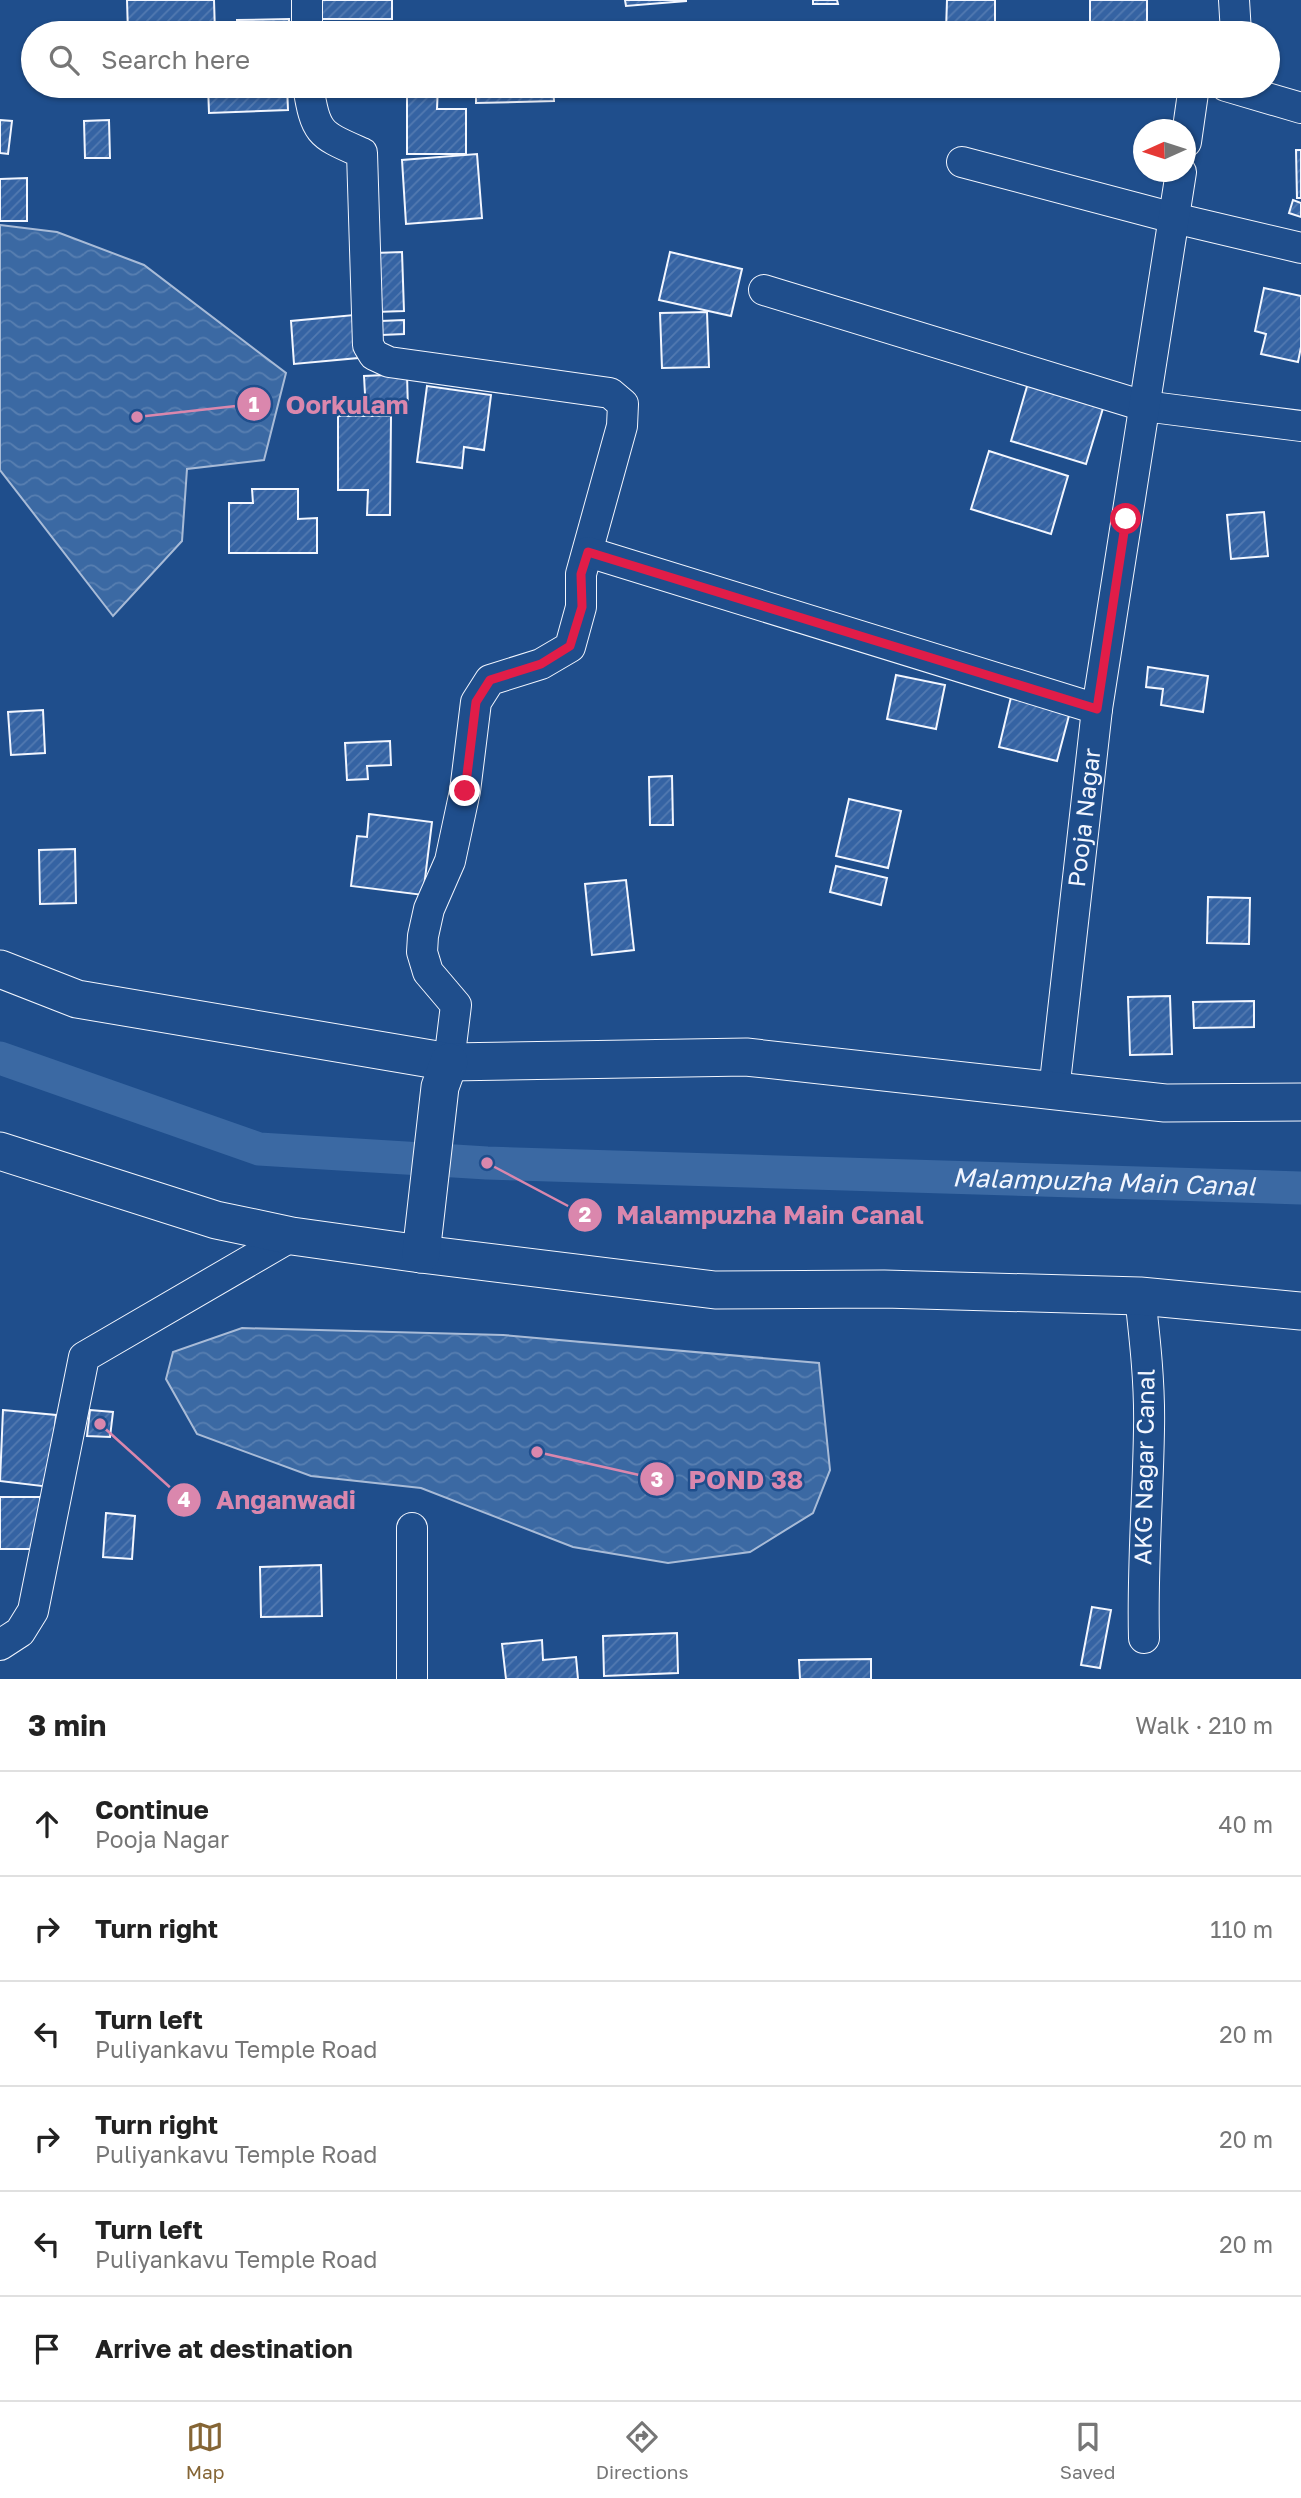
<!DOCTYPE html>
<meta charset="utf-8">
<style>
:root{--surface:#fff;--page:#f2f2f2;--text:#222;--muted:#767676;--line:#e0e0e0;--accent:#856535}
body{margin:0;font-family:"Golos Text",sans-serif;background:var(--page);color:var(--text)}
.compass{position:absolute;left:1133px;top:119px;width:63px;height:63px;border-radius:50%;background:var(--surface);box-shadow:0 2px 5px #0004;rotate:267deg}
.stop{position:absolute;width:21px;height:21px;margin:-16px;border:5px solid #e11d48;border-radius:50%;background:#fff}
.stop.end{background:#e11d48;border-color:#fff;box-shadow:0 2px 7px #0008}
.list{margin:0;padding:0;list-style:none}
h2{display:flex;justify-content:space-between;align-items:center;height:91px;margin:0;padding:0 28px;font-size:30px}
h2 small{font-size:23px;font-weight:400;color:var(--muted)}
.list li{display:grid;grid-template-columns:46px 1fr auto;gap:21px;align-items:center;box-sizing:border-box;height:105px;padding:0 28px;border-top:2px solid var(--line)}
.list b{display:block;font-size:26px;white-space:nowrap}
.list p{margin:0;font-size:23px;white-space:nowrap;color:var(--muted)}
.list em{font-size:23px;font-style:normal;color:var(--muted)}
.icon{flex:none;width:38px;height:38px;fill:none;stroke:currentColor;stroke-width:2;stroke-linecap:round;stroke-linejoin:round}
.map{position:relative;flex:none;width:1301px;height:1679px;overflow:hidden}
.search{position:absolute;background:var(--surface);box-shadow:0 2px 5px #0004;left:21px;right:21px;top:21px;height:77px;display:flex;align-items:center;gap:18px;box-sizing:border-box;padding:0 24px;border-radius:38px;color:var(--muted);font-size:26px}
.sheet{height:721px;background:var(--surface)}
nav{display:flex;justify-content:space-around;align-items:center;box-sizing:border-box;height:98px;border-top:2px solid var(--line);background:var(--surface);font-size:19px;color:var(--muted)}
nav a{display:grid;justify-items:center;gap:4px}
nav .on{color:var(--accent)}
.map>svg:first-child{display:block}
.water{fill:url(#water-waves);stroke:#a8bbd7;stroke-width:2}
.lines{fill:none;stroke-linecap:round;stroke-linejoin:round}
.canal{stroke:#3b69a3;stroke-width:33}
.building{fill:url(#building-hatch);stroke:#f2f6ff;stroke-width:2}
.minor-casing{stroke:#f2f6ff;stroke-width:32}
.tertiary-casing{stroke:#f2f6ff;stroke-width:39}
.minor{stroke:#1f4e8c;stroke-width:30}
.tertiary{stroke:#1f4e8c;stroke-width:37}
.route{stroke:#e11d48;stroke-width:9}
.labels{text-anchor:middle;stroke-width:5;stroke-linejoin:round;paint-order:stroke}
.street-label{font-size:24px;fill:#f2f6ff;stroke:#1f4e8c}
.water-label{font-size:26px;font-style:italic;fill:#f2f6ff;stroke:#1f4e8c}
.leader{fill:none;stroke:#da87ad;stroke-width:2.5}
.callout-dot{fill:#da87ad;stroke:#1f4e8c;stroke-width:2.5}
.mark-label{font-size:21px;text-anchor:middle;font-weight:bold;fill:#fff}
.callout-label{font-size:26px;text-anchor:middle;font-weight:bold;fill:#da87ad;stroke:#1f4e8c;stroke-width:5;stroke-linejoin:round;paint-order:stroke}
</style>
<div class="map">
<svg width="1301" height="1679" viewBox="0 0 1301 1679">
<defs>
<pattern id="water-waves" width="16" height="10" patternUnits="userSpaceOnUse" patternTransform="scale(1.75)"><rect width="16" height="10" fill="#3b69a3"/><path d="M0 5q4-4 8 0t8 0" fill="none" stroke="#587fb1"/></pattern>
<pattern id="building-hatch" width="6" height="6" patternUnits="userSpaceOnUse" patternTransform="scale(1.75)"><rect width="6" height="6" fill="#3563a3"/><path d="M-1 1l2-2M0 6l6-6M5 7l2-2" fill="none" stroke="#537ab1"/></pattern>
</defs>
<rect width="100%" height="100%" fill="#1f4e8c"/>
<!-- water -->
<g class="water">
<path d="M0 225 57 232 144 265 286 373 264 460 187 469 182 541 113 616 0 470Z"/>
<path d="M242 1328 503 1335 819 1363 830 1470 813 1513 750 1552 668 1563 573 1547 421 1488 311 1476 197 1434 166 1379 173 1352Z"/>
</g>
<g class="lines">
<!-- canal -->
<path class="canal" id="s1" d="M0 1058 259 1149 487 1163 1301 1188"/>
</g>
<!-- building -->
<g class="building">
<path d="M127 0H214L215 33H128Z"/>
<rect x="321" y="0" width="71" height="19"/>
<path d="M625 0H686V1L626 6Z"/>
<path d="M813 0H837L838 4H813Z"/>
<path d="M947 0H995V32L946 31Z"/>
<path d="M1090 0H1147V26L1090 27Z"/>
<path d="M289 19V33H237V20Z"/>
<path d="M208 86H287L288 110 209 113Z"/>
<path d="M407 86H438L437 109H466V154H407Z"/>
<path d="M476 86H553L554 101 476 103Z"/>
<path d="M0 120 12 121 8 154 0 153Z"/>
<path d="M109 120 110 158H85L84 121Z"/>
<path d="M1296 150H1301V198H1297Z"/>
<path d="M477 154 482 218 406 224 402 160Z"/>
<path d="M27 178V221H0V179Z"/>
<path d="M1293 200 1301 203V217L1289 213Z"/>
<path d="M402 252 404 311 376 312 375 253Z"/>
<path d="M670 252 742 269 731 316 659 300Z"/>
<path d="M1264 288 1301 296V347L1298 362 1261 354 1266 334 1255 331Z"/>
<path d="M707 312 709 367 662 368 660 313Z"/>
<path d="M354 315 358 358 294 364 291 321Z"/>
<path d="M404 320V334L382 335 381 321Z"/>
<path d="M407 374 408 411 366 412 364 376Z"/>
<path d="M1028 383 1104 405 1086 464 1011 441Z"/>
<path d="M427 386 491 395 484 450 464 447 462 468 417 462Z"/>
<path d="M338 416H391L390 515H367L368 490H338Z"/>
<path d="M989 451 1068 476 1051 534 971 509Z"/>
<path d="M252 489H298V519L317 518V553H229V503H253Z"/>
<path d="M1264 512 1268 556 1231 559 1227 515Z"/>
<path d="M1148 667 1208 676 1203 712 1161 705 1163 689 1146 687Z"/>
<path d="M896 675 945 685 936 729 887 719Z"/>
<path d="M1012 693 1071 708 1057 761 999 747Z"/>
<path d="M43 710 45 753 11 755 8 712Z"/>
<path d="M390 741 391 765 367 766 368 779 347 780 345 743Z"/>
<path d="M672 776 673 825H650L649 777Z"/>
<path d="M849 799 901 811 888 868 836 856Z"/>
<path d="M369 814 432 822 423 895 351 886 357 836 367 837Z"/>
<path d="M75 849 76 903 40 904 39 850Z"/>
<path d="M836 866 887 878 881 905 830 892Z"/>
<path d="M626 880 634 950 592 955 585 884Z"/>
<path d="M1208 897 1250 898 1249 944 1207 943Z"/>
<path d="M1170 996 1172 1054 1130 1055 1128 997Z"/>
<path d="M1254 1001V1027L1194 1028 1193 1002Z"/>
<path d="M3 1410 56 1415 50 1487 0 1481Z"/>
<path d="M90 1410 113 1412 110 1437 87 1436Z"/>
<path d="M0 1497H40L41 1549H0Z"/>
<path d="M106 1513 135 1516 132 1559 103 1557Z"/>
<path d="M321 1565 322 1616 261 1617 260 1567Z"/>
<path d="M1092 1607 1111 1610 1100 1668 1081 1665Z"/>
<path d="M677 1633 678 1673 604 1676 603 1636Z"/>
<path d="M542 1640 543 1660 576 1657 578 1679H506L502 1644Z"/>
<path d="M871 1659V1679H800L799 1660Z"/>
</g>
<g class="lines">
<!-- minor casing -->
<g class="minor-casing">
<g id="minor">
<path d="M1234 0 1236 33"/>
<path d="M307 33V0"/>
<path d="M308 86C316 134 319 134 362 153L368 345 374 355 389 362 610 393 623 404 622 426 581 574V607L570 647 541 664 490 680 476 702 465 791 450 861 429 909 423 936 422 952 428 972 456 1005 449 1062"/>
<path d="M1226 86 1301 108"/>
<path d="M1186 142 1194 86"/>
<path d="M962 162 1174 218 1301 248"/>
<path d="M764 290 1144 406 1301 426"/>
<path d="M588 552 1097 709"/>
<path id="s2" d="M1054 1091 1097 709 1181 172"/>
<path d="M1140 1296C1145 1340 1150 1385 1149 1429 1148 1499 1142 1568 1144 1638"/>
<path d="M0 1645 20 1632 33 1611 84 1357 292 1236"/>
<path d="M412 1679V1528"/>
</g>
</g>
<!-- tertiary casing -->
<g class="tertiary-casing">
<g id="tertiary">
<path d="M0 969 77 999 449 1062 746 1057 1165 1103 1301 1102"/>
<path d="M0 1151 216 1220 292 1236 421 1254 715 1290 884 1289 1140 1296 1301 1311"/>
<path d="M421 1254 440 1087 449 1062"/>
</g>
</g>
<!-- minor -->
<use href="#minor" class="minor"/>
<!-- tertiary -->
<use href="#tertiary" class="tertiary"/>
</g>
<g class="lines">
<!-- route -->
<path class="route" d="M465 791 476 702 490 680 541 664 570 646 582 607 581 574 588 552 1097 709 1126 519"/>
</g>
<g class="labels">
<!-- street labels -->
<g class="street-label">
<text dy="8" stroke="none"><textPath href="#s2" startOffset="275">Pooja Nagar</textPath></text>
<text transform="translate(1145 1467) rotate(-89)" y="8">AKG Nagar Canal</text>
</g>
<!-- water labels -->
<g class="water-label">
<text dy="9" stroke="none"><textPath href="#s1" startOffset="1120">Malampuzha Main Canal</textPath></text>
</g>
</g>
<!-- callouts -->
<path class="leader" d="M137 417L254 404M487 1163L585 1215M537 1452L657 1479M100 1424L184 1500"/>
<g class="callout-dot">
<circle cx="137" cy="417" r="7"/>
<circle cx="487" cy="1163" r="7"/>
<circle cx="537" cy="1452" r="7"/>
<circle cx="100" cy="1424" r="7"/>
<circle cx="254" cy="404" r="18"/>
<circle cx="585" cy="1215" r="18"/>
<circle cx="657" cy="1479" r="18"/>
<circle cx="184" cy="1500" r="18"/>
</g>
<g class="mark-label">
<text x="254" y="412">1</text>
<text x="585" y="1222">2</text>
<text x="657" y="1487">3</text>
<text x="184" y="1507">4</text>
</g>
<g class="callout-label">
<text x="347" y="414">Oorkulam</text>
<text x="770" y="1224">Malampuzha Main Canal</text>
<text x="746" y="1489">POND 38</text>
<text x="286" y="1509">Anganwadi</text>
</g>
</svg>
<svg class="compass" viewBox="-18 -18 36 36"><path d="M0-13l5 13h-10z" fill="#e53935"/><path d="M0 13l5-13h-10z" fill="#767676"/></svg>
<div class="stop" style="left:1126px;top:519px"></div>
<div class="stop end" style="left:465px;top:791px"></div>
<div class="search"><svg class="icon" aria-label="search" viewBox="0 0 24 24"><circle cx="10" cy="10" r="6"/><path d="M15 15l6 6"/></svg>Search here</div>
</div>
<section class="sheet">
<h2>3 min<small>Walk · 210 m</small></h2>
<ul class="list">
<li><svg class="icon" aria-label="ahead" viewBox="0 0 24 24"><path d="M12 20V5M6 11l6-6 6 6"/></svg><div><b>Continue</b><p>Pooja Nagar</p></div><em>40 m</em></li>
<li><svg class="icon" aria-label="right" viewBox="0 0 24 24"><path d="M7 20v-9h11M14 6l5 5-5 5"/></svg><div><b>Turn right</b></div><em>110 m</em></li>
<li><svg class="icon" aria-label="left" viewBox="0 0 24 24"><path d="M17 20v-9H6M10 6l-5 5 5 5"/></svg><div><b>Turn left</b><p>Puliyankavu Temple Road</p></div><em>20 m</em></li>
<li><svg class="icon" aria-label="right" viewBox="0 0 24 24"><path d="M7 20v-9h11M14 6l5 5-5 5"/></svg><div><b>Turn right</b><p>Puliyankavu Temple Road</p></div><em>20 m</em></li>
<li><svg class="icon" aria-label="left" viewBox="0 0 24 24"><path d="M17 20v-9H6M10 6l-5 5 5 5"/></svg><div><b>Turn left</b><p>Puliyankavu Temple Road</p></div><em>20 m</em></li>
<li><svg class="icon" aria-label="arrive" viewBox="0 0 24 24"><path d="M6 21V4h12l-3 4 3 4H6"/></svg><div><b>Arrive at destination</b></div></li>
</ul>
</section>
<nav>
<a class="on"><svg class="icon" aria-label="map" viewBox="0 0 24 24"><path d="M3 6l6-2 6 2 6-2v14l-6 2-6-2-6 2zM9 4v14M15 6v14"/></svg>Map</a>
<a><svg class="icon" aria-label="directions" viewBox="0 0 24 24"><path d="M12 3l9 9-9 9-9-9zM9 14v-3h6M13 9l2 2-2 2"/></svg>Directions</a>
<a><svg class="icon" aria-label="saved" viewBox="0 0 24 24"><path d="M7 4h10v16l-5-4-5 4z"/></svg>Saved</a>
</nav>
